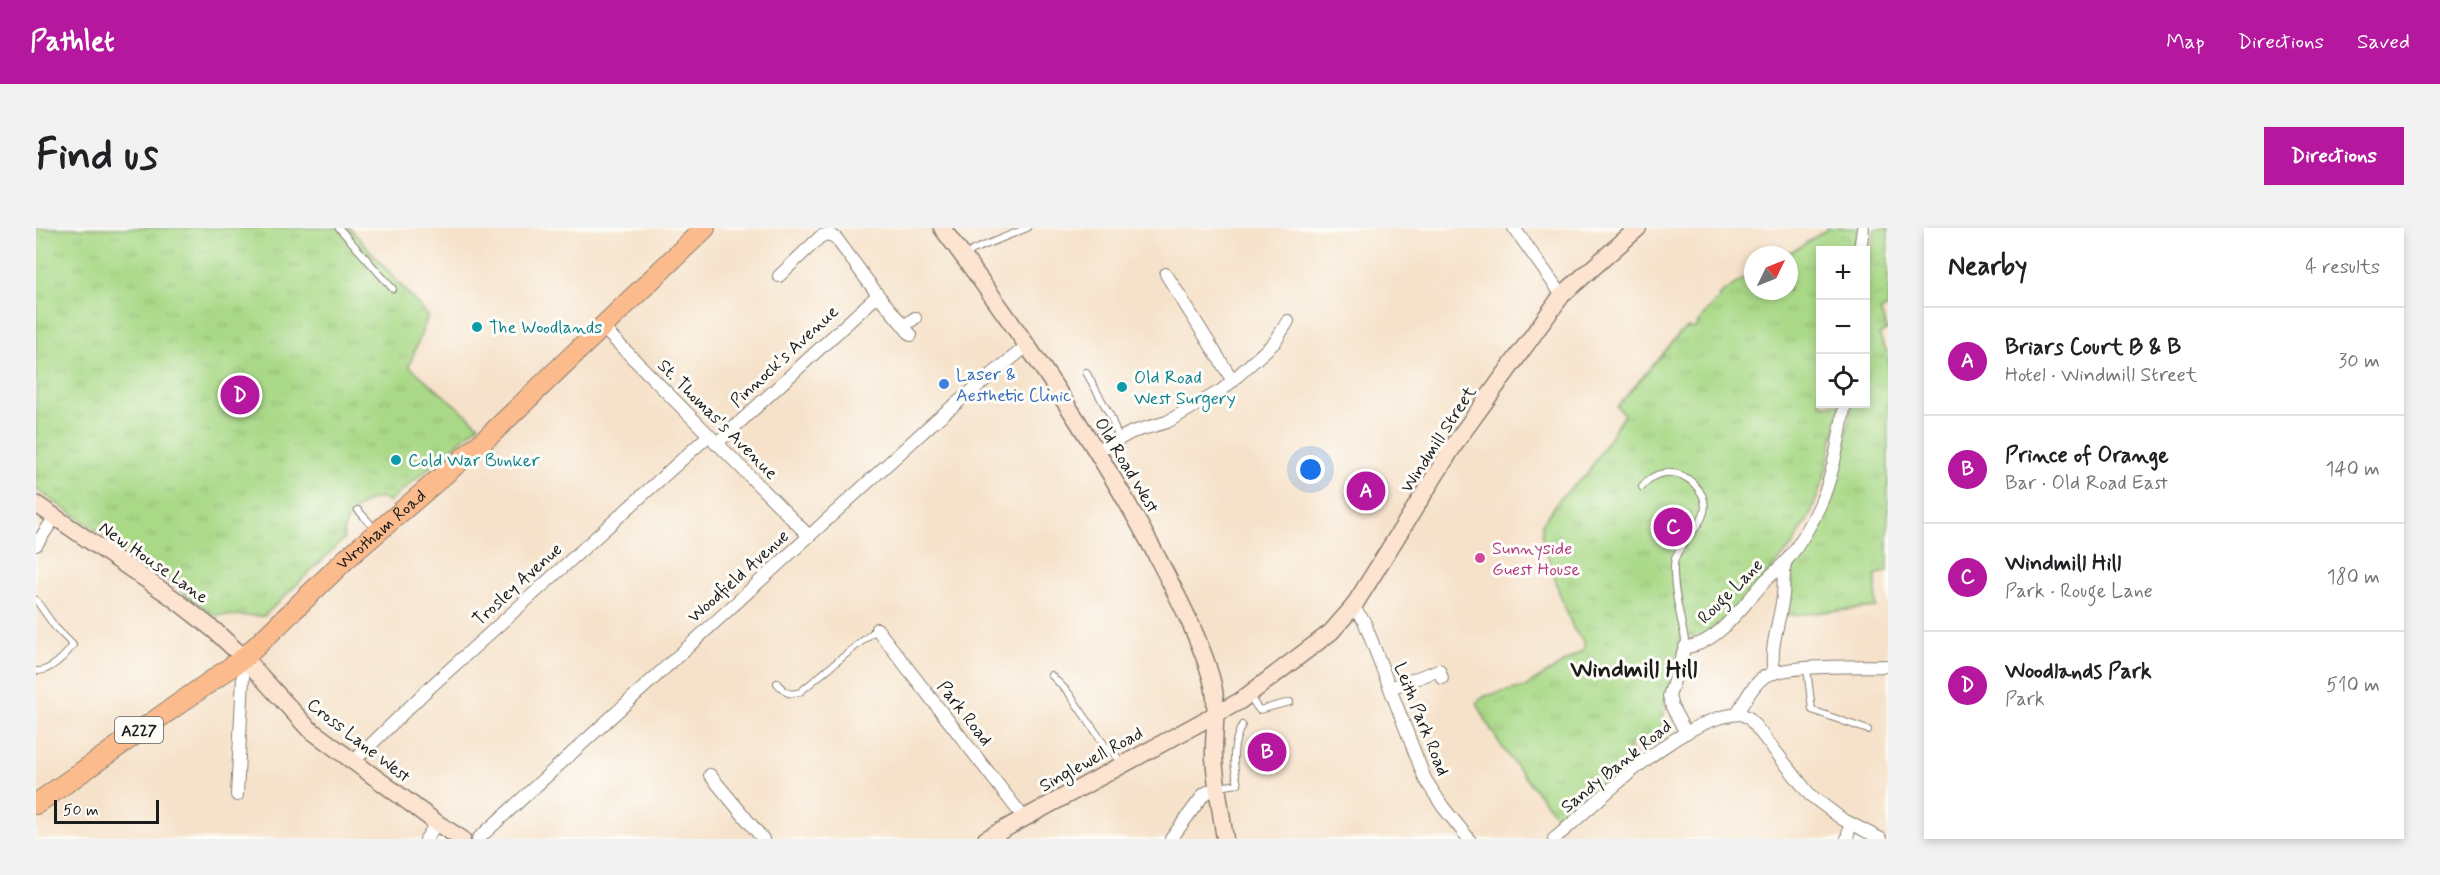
<!DOCTYPE html>
<meta charset="utf-8">
<style>
:root{--surface:#fff;--page:#f2f2f2;--text:#202124;--muted:#757577;--line:#e0e0e0;--accent:#b5179e}
body{margin:0;font-family:Mynerve,sans-serif;background:var(--page);color:var(--text)}
.controls{position:absolute;right:18px;top:18px;display:grid;overflow:hidden;border-radius:0px;box-shadow:0 3px 9px #0003}
.controls button{width:54px;height:54px;display:grid;place-items:center;padding:0;border:0;border-bottom:2px solid var(--line);background:var(--surface);color:var(--text);font:30px sans-serif}
.compass{position:absolute;left:1708px;top:18px;width:54px;height:54px;border-radius:50%;background:var(--surface);box-shadow:0 3px 9px #0003;rotate:47deg}
.scale{position:absolute;left:18px;bottom:15px;width:105px;box-sizing:border-box;padding-left:6px;border:3px solid #1c1c1c;border-top:0;font-size:16px;line-height:21px;white-space:nowrap;color:#1c1c1c;-webkit-text-stroke:4px #fdfcf7;paint-order:stroke}
.you{position:absolute;left:1275px;top:242px;width:21px;height:21px;margin:-15px;border:4px solid #fff;border-radius:50%;background:#1a73e8;box-shadow:0 0 0 9px #1a73e833}
.badge{display:grid;place-items:center;width:39px;height:39px;border-radius:50%;background:var(--accent);color:#fff;font-size:20px;font-weight:700}
.pin{position:absolute;translate:-50% -50%;border:3px solid #fff;box-shadow:0 2px 6px #0006}
.list{margin:0;padding:0;list-style:none}
h2{display:flex;justify-content:space-between;align-items:center;height:78px;margin:0;padding:0 24px;font-size:26px}
h2 small{font-size:20px;font-weight:400;color:var(--muted)}
.list li{display:grid;grid-template-columns:39px 1fr auto;gap:18px;align-items:center;box-sizing:border-box;height:108px;padding:0 24px;border-top:2px solid var(--line)}
.list b{display:block;font-size:22px;white-space:nowrap}
.list p{margin:0;font-size:20px;white-space:nowrap;color:var(--muted)}
.list em{font-size:20px;font-style:normal;color:var(--muted)}
.icon{flex:none;width:33px;height:33px;fill:none;stroke:currentColor;stroke-width:2;stroke-linecap:round;stroke-linejoin:round}
.map{position:relative;flex:none;width:1852px;height:611px;overflow:hidden;border-radius:0px}
header{display:flex;align-items:center;gap:36px;box-sizing:border-box;height:84px;padding:0 30px;background:var(--accent);color:#fff}
header strong{font-size:28px}
nav{display:flex;gap:33px;margin-inline-start:auto;font-size:21px}
.intro{display:flex;align-items:center;justify-content:space-between;box-sizing:border-box;height:144px;padding:0 36px}
h1{margin:0;font-size:42px}
.button{padding:15px 27px;border-radius:0px;background:var(--accent);color:#fff;font-size:21px;font-weight:700}
main{display:flex;gap:36px;padding:0 36px}
aside{flex:1;background:var(--surface);border-radius:0px;box-shadow:0 3px 9px #0003}
.map>svg:first-child{display:block}
.park{fill:url(#park-tufts);stroke:#627a52;stroke-width:1.5}
.lines{fill:none;stroke-linecap:round;stroke-linejoin:round}
.lane-casing{stroke:#897f73;stroke-width:8}
.street-casing{stroke:#897f73;stroke-width:14}
.secondary-casing{stroke:#897f73;stroke-width:19}
.primary-casing{stroke:#897f73;stroke-width:22}
.lane{stroke:#fff;stroke-width:6}
.street{stroke:#fff;stroke-width:12}
.secondary{stroke:#fde4d1;stroke-width:16}
.primary{stroke:#fbbb8c;stroke-width:20}
.culture-dot{fill:#0f9aa8;stroke:#fdfcf7;stroke-width:2}
.shop-dot{fill:#3f7fe0;stroke:#fdfcf7;stroke-width:2}
.hotel-dot{fill:#d1479c;stroke:#fdfcf7;stroke-width:2}
.labels{text-anchor:middle;stroke-width:6;stroke-linejoin:round;paint-order:stroke}
.shield{fill:#fdfcf7;stroke:#605f5e;stroke-width:1.5}
.shield-label{font-size:16px;font-weight:bold;fill:#1c1c1c}
.culture-label{font-size:18px;fill:#0d838f;stroke:#fdfcf7;text-anchor:start}
.street-label{font-size:18px;fill:#1c1c1c;stroke:#fdfcf7}
.shop-label{font-size:18px;fill:#366cbe;stroke:#fdfcf7;text-anchor:start}
.hotel-label{font-size:18px;fill:#b23c85;stroke:#fdfcf7;text-anchor:start}
.district-label{font-size:24px;font-weight:bold;fill:#1c1c1c;stroke:#fdfcf7}
</style>
<header>
<strong>Pathlet</strong>
<nav><a>Map</a><a>Directions</a><a>Saved</a></nav>
</header>
<div class="intro"><h1>Find us</h1><a class="button">Directions</a></div>
<main>
<div class="map">
<svg width="1852" height="611" viewBox="0 0 1852 611">
<defs>
<pattern id="park-tufts" width="24" height="20" patternUnits="userSpaceOnUse" patternTransform="scale(1.5)"><rect width="24" height="20" fill="#a9d987"/><path d="M3 7l-1-3M5 7V3M7 7l1-3M15 17l-1-3M17 17v-4M19 17l1-3" fill="none" stroke="#91ba74"/></pattern>
</defs>
<rect width="100%" height="100%" fill="#fdfcf7"/>
<filter id="ink" filterUnits="userSpaceOnUse"><feTurbulence type="fractalNoise" baseFrequency=".0167" numOctaves="2"/><feDisplacementMap in="SourceGraphic" scale="12" xChannelSelector="R" yChannelSelector="G"/><feConvolveMatrix kernelMatrix="1 2 1 2 8 2 1 2 1" color-interpolation-filters="sRGB"/></filter>
<filter id="wash" filterUnits="userSpaceOnUse"><feTurbulence type="fractalNoise" baseFrequency=".008" numOctaves="4" result="noise"/><feDisplacementMap in="SourceGraphic" scale="24" xChannelSelector="R" yChannelSelector="G"/><feGaussianBlur stdDeviation="1.35" result="paint"/><feColorMatrix in="noise" values="0 0 0 0 0 0 0 0 0 0 0 0 0 0 0 0 0 1.4 0 .05"/><feComposite in="paint" operator="in"/></filter>
<g filter="url(#wash)">
<rect width="100%" height="100%" fill="#f6e2ca"/>
<!-- park -->
<g class="park">
<path d="M0 0H314L392 88 373 138 443 197 353 274C335 260 303 292 308 311L228 388 177 387 110 336 0 261Z"/>
<path d="M1790 0H1822L1818 22H1784V176H1805L1788 250 1775 286 1756 318 1701 381 1662 412 1655 407 1645 408 1641 433 1628 476 1627 510 1616 519 1607 508 1592 519 1601 531 1525 594C1495 556 1459 518 1441 474L1449 468 1489 459 1548 422V414L1538 402 1524 367 1506 310V296L1525 269 1551 246 1588 186 1581 179 1644 105 1652 100 1658 101 1674 79 1684 71 1682 68 1717 44V63H1753V27H1747L1764 19 1790 2Z"/>
<path d="M1839 0H1852V79L1844 83 1852 102 1843 107 1852 126V344L1840 346V379L1749 388 1758 333 1783 296 1800 255 1816 176H1830V45Z"/>
</g>
</g>
<g filter="url(#ink)">
<g class="lines">
<!-- lane casing -->
<g class="lane-casing">
<g id="lane">
<path d="M303 0 357 61"/>
<path d="M928 29 937 22 991 0"/>
<path d="M1050 144 1074 187 1083 211"/>
<path d="M1606 259C1611 252 1619 246 1629 245 1640 244 1650 248 1658 256 1691 289 1638 312 1638 337 1637 356 1642 378 1646 397 1647 405 1650 409 1649 419"/>
<path d="M322 282 340 302"/>
<path d="M0 372 19 399 37 417C29 428 14 444 0 443"/>
<path d="M1771 441 1776 482 1832 502"/>
<path d="M1015 447 1032 464 1068 516 1086 534"/>
<path d="M741 455C749 464 752 468 764 464L841 401"/>
<path d="M1214 469 1223 482 1254 474"/>
<path d="M1183 559 1202 556C1196 534 1196 517 1206 497"/>
</g>
</g>
<!-- street casing -->
<g class="street-casing">
<g id="street">
<path d="M1478 0 1526 67"/>
<path d="M1824 22 1827 0"/>
<path d="M1130 46 1197 153"/>
<path d="M743 48 784 9C791 5 794 6 800 10L842 67 875 107"/>
<path d="M868 98 879 90"/>
<path d="M566 99 773 308"/>
<path d="M680 216 842 67"/>
<path d="M1061 223 1096 204 1131 194 1186 162 1239 114 1252 93"/>
<path d="M0 317 19 289"/>
<path d="M1317 379 1328 393 1389 551 1407 579 1433 611"/>
<path d="M841 401 988 590"/>
<path d="M1738 445C1733 418 1744 394 1747 368 1748 356 1747 346 1749 334"/>
<path d="M1354 460 1403 442 1406 450"/>
<path d="M1700 486C1709 474 1715 458 1728 449 1749 436 1824 439 1852 438"/>
<path d="M1650 505 1636 479 1633 468 1649 419C1681 418 1710 373 1731 351 1737 345 1745 339 1751 332 1764 316 1775 297 1784 277 1798 246 1803 209 1809 176"/>
<path d="M317 534 391 462 672 208"/>
<path d="M674 547 727 611"/>
<path d="M201 567 208 430"/>
<path d="M390 611 401 595"/>
<path d="M442 611 900 192 992 117"/>
<path d="M1135 611 1168 566 1181 559"/>
<path d="M1518 611C1564 573 1644 488 1705 486L1713 490 1774 567 1806 591 1845 611"/>
<path d="M1811 611 1814 596"/>
</g>
</g>
<!-- secondary casing -->
<g class="secondary-casing">
<g id="secondary">
<path d="M906 0C984 104 1058 210 1119 325 1139 363 1165 412 1176 453 1183 478 1177 505 1178 530 1180 557 1185 584 1189 611"/>
<path d="M0 276 137 370 178 402 208 430 272 500 401 595 426 611"/>
<path d="M950 611 1204 473 1295 404 1317 379 1422 211 1526 67 1602 0"/>
</g>
</g>
<!-- primary casing -->
<g class="primary-casing">
<g id="primary">
<path id="s1" d="M0 576 208 430 309 332 453 208 669 0"/>
</g>
</g>
<!-- lane -->
<use href="#lane" class="lane"/>
<!-- street -->
<use href="#street" class="street"/>
<!-- secondary -->
<use href="#secondary" class="secondary"/>
<!-- primary -->
<use href="#primary" class="primary"/>
</g>
</g>
<!-- markers -->
<g class="culture-dot">
<circle cx="441" cy="99" r="6"/>
<circle cx="1086" cy="159" r="6"/>
<circle cx="360" cy="232" r="6"/>
</g>
<circle class="shop-dot" cx="908" cy="156" r="6"/>
<circle class="hotel-dot" cx="1444" cy="330" r="6"/>
<g class="labels">
<!-- shield labels -->
<rect class="shield" x="79" y="489" width="48" height="26" rx="4.5"/>
<g class="shield-label">
<text x="103" y="508">A227</text>
</g>
<!-- culture labels -->
<g class="culture-label">
<text x="453" y="105">The Woodlands</text>
<text x="1098" y="155">Old Road<tspan x="1098" dy="21">West Surgery</tspan></text>
<text x="372" y="238">Cold War Bunker</text>
</g>
<!-- street labels -->
<g class="street-label">
<text transform="translate(748 128) rotate(-43)" y="6">Pinnock's Avenue</text>
<text transform="translate(682 191) rotate(45)" y="6">St. Thomas's Avenue</text>
<text transform="translate(1402 211) rotate(-57)" y="6">Windmill Street</text>
<text transform="translate(1091 237) rotate(59)" y="6">Old Road West</text>
<text dy="6" stroke="none"><textPath href="#s1" startOffset="442">Wrotham Road</textPath></text>
<text transform="translate(118 334) rotate(35)" y="6">New House Lane</text>
<text transform="translate(702 348) rotate(-42)" y="6">Woodfield Avenue</text>
<text transform="translate(481 356) rotate(-42)" y="6">Trosley Avenue</text>
<text transform="translate(1694 363) rotate(-45)" y="6">Rouge Lane</text>
<text transform="translate(929 485) rotate(52)" y="6">Park Road</text>
<text transform="translate(1386 491) rotate(68)" y="6">Leith Park Road</text>
<text transform="translate(323 512) rotate(38)" y="6">Cross Lane West</text>
<text transform="translate(1055 531) rotate(-29)" y="6">Singlewell Road</text>
<text transform="translate(1580 538) rotate(-39)" y="6">Sandy Bank Road</text>
</g>
<!-- shop labels -->
<g class="shop-label">
<text x="920" y="152">Laser &amp;<tspan x="920" dy="21">Aesthetic Clinic</tspan></text>
</g>
<!-- hotel labels -->
<g class="hotel-label">
<text x="1456" y="326">Sunnyside<tspan x="1456" dy="21">Guest House</tspan></text>
</g>
<!-- district labels -->
<g class="district-label">
<text x="1598" y="449">Windmill Hill</text>
</g>
</g>
</svg>
<div class="controls">
<button>+</button>
<button>−</button>
<button><svg class="icon" aria-label="locate" viewBox="0 0 24 24"><circle cx="12" cy="12" r="6"/><path d="M12 2v4M12 18v4M2 12h4M18 12h4"/></svg></button>
</div>
<svg class="compass" viewBox="-18 -18 36 36"><path d="M0-13l5 13h-10z" fill="#e53935"/><path d="M0 13l5-13h-10z" fill="#757577"/></svg>
<div class="scale">50 m</div>
<div class="you"></div>
<div class="pin badge" style="left:1330px;top:263px">A</div>
<div class="pin badge" style="left:1231px;top:524px">B</div>
<div class="pin badge" style="left:1637px;top:299px">C</div>
<div class="pin badge" style="left:204px;top:167px">D</div>
</div>
<aside>
<h2>Nearby<small>4 results</small></h2>
<ul class="list">
<li><span class="badge">A</span><div><b>Briars Court B &amp; B</b><p>Hotel · Windmill Street</p></div><em>30 m</em></li>
<li><span class="badge">B</span><div><b>Prince of Orange</b><p>Bar · Old Road East</p></div><em>140 m</em></li>
<li><span class="badge">C</span><div><b>Windmill Hill</b><p>Park · Rouge Lane</p></div><em>180 m</em></li>
<li><span class="badge">D</span><div><b>Woodlands Park</b><p>Park</p></div><em>510 m</em></li>
</ul>
</aside>
</main>
